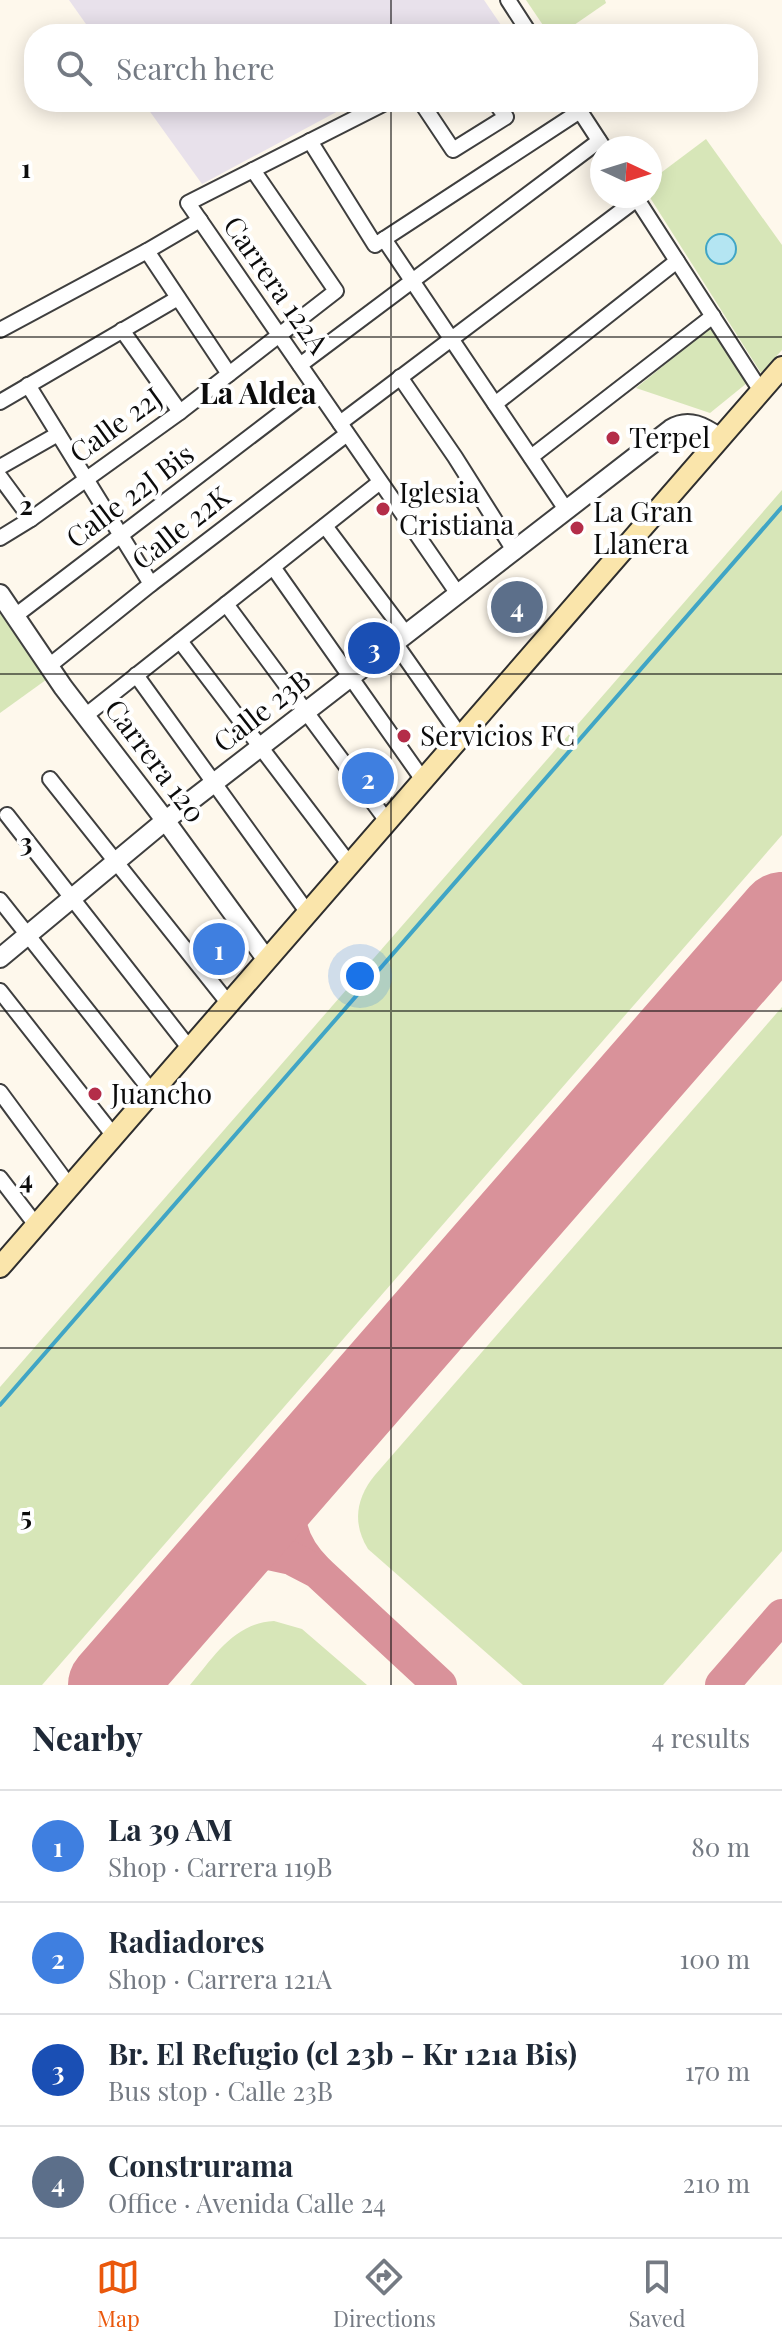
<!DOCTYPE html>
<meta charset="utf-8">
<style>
:root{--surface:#fff;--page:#f2f2f3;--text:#1f2937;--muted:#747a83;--line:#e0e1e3;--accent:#ea580c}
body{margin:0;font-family:"Playfair Display",serif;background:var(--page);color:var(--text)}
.compass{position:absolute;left:590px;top:136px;width:72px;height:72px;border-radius:50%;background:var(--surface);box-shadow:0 4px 20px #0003;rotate:94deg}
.you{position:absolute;left:360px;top:976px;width:28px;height:28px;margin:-20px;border:6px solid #fff;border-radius:50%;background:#1a73e8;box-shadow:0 0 0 12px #1a73e833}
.badge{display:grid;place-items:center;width:52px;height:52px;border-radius:50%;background:var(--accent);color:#fff;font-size:26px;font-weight:700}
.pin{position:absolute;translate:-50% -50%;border:4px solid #fff;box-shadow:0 2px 8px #0006}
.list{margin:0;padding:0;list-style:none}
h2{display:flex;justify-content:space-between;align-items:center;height:104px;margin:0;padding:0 32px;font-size:34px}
h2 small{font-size:26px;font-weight:400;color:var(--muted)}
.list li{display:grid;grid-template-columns:52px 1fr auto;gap:24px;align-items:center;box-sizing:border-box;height:112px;padding:0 32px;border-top:2px solid var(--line)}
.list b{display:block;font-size:30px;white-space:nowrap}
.list p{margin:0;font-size:26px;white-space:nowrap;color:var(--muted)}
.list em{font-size:26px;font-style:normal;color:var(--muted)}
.icon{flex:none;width:44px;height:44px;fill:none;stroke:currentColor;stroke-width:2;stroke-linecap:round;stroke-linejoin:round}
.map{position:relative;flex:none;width:782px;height:1685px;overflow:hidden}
.search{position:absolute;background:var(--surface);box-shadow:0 4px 20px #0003;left:24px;right:24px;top:24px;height:88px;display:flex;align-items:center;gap:20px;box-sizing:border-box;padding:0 28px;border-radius:32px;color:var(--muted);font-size:30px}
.sheet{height:552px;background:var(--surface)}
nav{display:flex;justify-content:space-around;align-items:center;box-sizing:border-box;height:112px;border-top:2px solid var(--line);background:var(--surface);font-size:22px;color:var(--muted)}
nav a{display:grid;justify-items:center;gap:4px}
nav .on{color:var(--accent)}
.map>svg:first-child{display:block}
.industrial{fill:#e8e1eb}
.green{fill:#d7e6b8}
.water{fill:#b4e5f2;stroke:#40a5c5;stroke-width:2}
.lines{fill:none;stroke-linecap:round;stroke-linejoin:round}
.stream{stroke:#40a5c5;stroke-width:4}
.taxiway{stroke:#d9929a;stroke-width:34}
.runway{stroke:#d9929a;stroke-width:86}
.minor-casing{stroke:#3f3f3f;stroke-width:18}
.tertiary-casing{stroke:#3f3f3f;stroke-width:22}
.secondary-casing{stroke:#2e2e2e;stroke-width:24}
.minor{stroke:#fff;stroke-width:14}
.tertiary{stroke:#fff;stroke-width:18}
.secondary{stroke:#fae5ab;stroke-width:20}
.grid{fill:none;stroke:#0c0c0c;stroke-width:2;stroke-opacity:0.55}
.poi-dot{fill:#b42d49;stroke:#fff;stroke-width:3}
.labels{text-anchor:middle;stroke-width:8;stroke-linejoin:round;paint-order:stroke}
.street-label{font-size:28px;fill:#0c0c0c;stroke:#fff}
.poi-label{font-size:28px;fill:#0c0c0c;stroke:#fff;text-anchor:start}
.neighbourhood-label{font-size:30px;font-weight:bold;fill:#0c0c0c;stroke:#fff}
.grid-label{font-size:26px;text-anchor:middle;font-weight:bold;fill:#0c0c0c;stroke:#fff;stroke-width:8;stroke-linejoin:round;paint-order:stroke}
</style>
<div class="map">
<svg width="782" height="1685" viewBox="0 0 782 1685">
<rect width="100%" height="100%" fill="#fef8ec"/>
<!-- industrial -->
<g class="industrial">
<path d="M69 0H484L501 25 484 34H93Z"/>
<path d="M143 102H355L202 184Z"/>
</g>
<!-- green -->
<g class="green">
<path d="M526 0H605L606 3 561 34H549Z"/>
<path d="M706 139 782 245V350L761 373 649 196 650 181Z"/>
<path d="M710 328 747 383 710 413 636 388Z"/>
<path d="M782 490V835L42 1685H0V1387Z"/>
<path d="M0 607 50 677 0 713Z"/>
<path d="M782 1007V1551L663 1685H523L368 1549C352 1523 356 1498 375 1475Z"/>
<path d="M274 1621 302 1629 367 1685H190C214 1657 234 1623 274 1621Z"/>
</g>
<!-- water -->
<circle class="water" cx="721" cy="249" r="15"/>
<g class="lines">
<!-- stream -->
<path class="stream" d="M0 1405 782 507"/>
<!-- taxiway -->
<g class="taxiway">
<path d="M301 1466C281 1506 285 1539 317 1571"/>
<path d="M207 1575 235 1556 268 1553 291 1558 318 1572 440 1685"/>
<path d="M722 1685 782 1616"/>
</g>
<!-- runway -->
<path class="runway" d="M111 1685 782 915"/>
<!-- minor casing -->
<g class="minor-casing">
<g id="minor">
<path d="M508 0 530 34"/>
<path d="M387 102 188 203 458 594"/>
<path d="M421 102 453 150 506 117 495 102"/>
<path d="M574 102 604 148"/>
<path d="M310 141 375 245 580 111"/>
<path d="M635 196 761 391"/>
<path d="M384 239 567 511"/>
<path d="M147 251 229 374"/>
<path d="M0 330 147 251 200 220"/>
<path d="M122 330 180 412"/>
<path d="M300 365 599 141"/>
<path d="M400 377 455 457 515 552"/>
<path d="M28 385 151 584"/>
<path d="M0 402 178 298"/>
<path d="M495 404 677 261"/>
<path d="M340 423 637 199"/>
<path d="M531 457 713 316"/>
<path d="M0 467 58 434"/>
<path d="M0 477 31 519"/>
<path d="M325 526 406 634"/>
<path d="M0 538 31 519 180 412 336 291 253 170"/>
<path d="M273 567 423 780"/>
<path d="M226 604 387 821"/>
<path d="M15 616 315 387"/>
<path d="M180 641 350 865"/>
<path d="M395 643 461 737"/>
<path d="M49 666 151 584 347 434"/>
<path d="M136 675 308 913"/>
<path d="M85 716 380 482"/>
<path d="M50 779 229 1004"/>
<path d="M7 815 190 1049"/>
<path d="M0 900 152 1092"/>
<path d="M0 991 114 1136"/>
<path d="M0 1092 70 1187"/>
<path d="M0 1178 36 1225"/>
</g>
</g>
<!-- tertiary casing -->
<g class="tertiary-casing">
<g id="tertiary">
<path d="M0 594 63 687 162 816 267 960"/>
<path d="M0 958 166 820 671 429C689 418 704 427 720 438"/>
</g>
</g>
<!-- secondary casing -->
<g class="secondary-casing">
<path id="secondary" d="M0 1267 782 367"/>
</g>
<!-- minor -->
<use href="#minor" class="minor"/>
<!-- tertiary -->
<use href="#tertiary" class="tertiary"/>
<!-- secondary -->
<use href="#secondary" class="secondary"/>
</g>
<!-- grid -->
<path class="grid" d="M391 0V34M391 102V1685M0 337H782M0 674H782M0 1011H782M0 1348H782"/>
<!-- markers -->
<g class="poi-dot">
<circle cx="613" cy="438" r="8"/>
<circle cx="383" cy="509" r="8"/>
<circle cx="577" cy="528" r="8"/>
<circle cx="404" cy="736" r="8"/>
<circle cx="95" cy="1094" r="8"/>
</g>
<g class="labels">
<!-- street labels -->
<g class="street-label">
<text transform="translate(276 285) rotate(55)" y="10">Carrera 122A</text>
<text transform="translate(116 425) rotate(-36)" y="10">Calle 22J</text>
<text transform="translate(130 496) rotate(-37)" y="10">Calle 22J Bis</text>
<text transform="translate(181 528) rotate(-38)" y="10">Calle 22K</text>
<text transform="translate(262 711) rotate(-38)" y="10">Calle 23B</text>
<text transform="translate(155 761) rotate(53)" y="10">Carrera 120</text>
</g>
<!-- poi labels -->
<g class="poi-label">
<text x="629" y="448">Terpel</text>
<text x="399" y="503">Iglesia<tspan x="399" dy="32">Cristiana</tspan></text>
<text x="593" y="522">La Gran<tspan x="593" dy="32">Llanera</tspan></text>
<text x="420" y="746">Servicios FC</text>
<text x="111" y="1104">Juancho</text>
</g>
<!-- neighbourhood labels -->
<g class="neighbourhood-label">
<text x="258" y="404">La Aldea</text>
</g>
</g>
<g class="grid-label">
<text x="26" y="178">1</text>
<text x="26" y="515">2</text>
<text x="26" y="852">3</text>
<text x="26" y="1189">4</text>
<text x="26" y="1526">5</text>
</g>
</svg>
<svg class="compass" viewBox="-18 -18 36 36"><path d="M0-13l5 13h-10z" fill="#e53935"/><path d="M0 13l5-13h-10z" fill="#747a83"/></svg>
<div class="you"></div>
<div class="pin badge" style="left:219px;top:949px;background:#3f7fe0">1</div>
<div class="pin badge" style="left:368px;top:778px;background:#3f7fe0">2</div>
<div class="pin badge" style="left:374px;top:648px;background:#1a4fb4">3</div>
<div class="pin badge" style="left:517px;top:607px;background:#5c6f8a">4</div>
<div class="search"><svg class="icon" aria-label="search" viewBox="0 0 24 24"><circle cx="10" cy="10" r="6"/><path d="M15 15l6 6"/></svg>Search here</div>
</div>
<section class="sheet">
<h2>Nearby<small>4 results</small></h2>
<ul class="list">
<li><span class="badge" style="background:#3f7fe0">1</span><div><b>La 39 AM</b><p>Shop · Carrera 119B</p></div><em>80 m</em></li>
<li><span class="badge" style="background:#3f7fe0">2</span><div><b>Radiadores</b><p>Shop · Carrera 121A</p></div><em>100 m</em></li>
<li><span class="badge" style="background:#1a4fb4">3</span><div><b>Br. El Refugio (cl 23b - Kr 121a Bis)</b><p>Bus stop · Calle 23B</p></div><em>170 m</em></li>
<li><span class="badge" style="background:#5c6f8a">4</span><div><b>Construrama</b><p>Office · Avenida Calle 24</p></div><em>210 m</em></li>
</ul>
</section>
<nav>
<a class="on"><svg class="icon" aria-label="map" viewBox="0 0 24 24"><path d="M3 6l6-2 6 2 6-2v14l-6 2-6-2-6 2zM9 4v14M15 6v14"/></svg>Map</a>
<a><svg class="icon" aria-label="directions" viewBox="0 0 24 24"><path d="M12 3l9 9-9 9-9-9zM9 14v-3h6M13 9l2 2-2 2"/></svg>Directions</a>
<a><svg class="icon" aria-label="saved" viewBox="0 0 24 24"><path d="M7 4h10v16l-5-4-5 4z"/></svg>Saved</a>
</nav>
